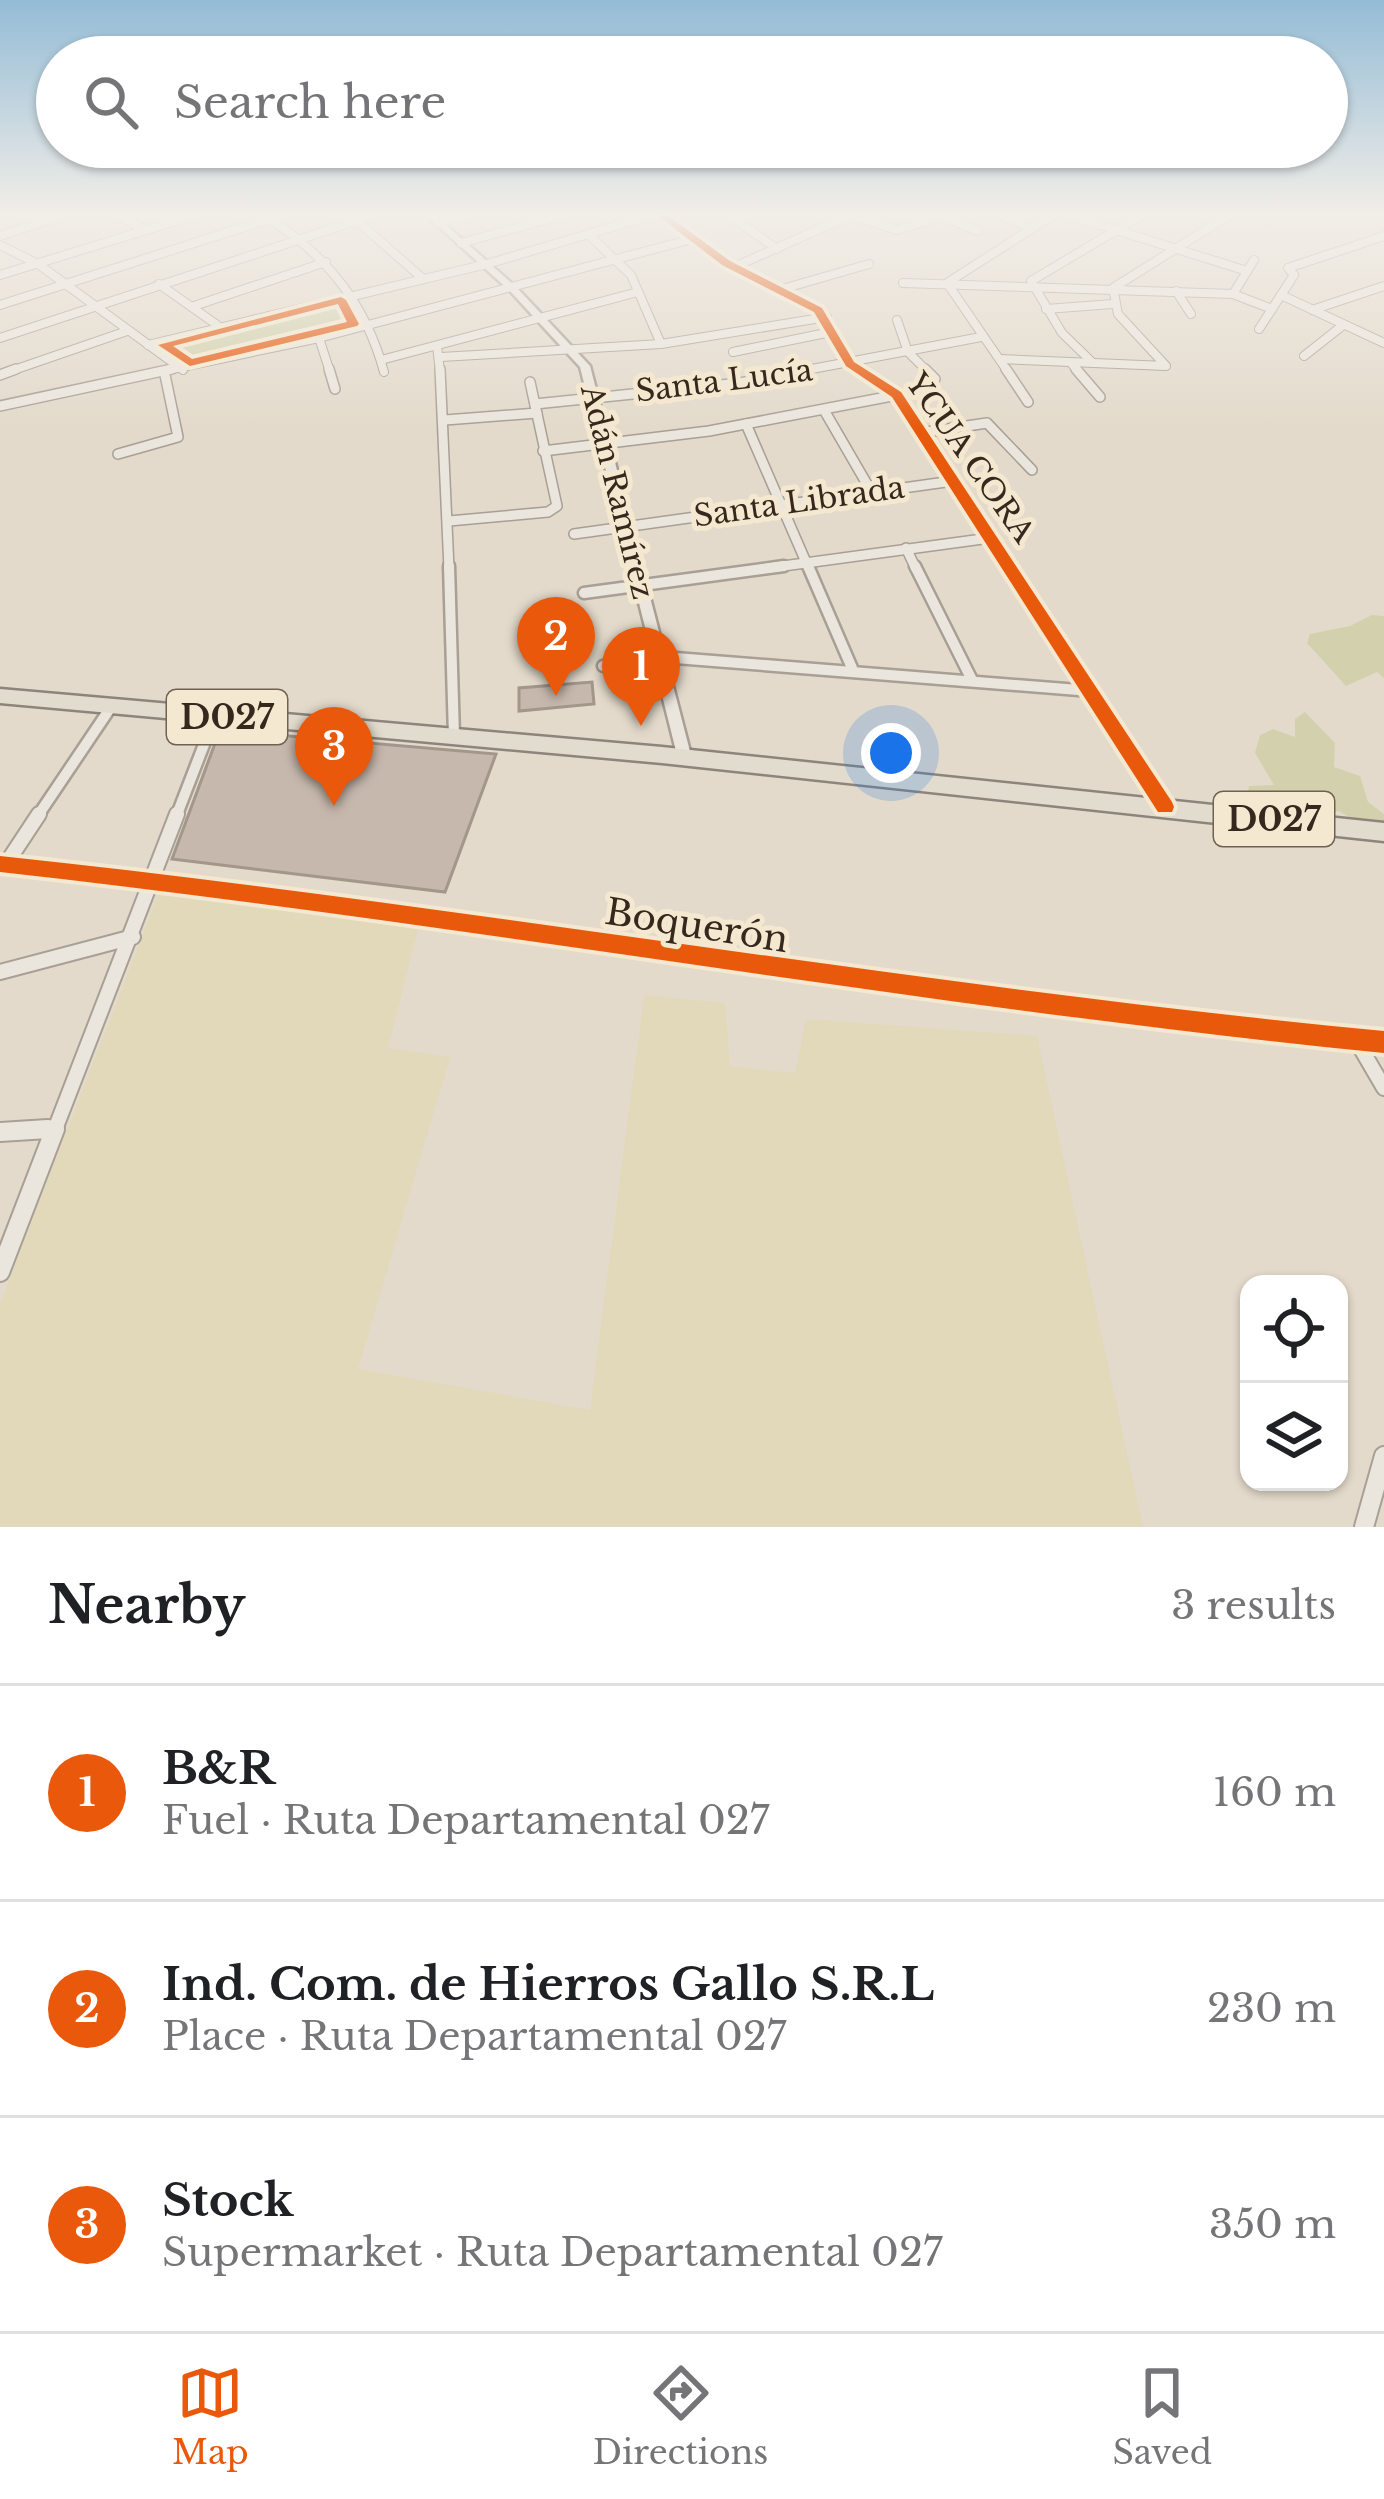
<!DOCTYPE html>
<meta charset="utf-8">
<style>
:root{--surface:#fff;--page:#f2f2f2;--text:#202124;--muted:#757577;--line:#e0e0e0;--accent:#ea580c}
body{margin:0;font-family:"Libre Baskerville",serif;background:var(--page);color:var(--text)}
.controls{position:absolute;right:36px;bottom:36px;display:grid;overflow:hidden;border-radius:24px;box-shadow:0 3px 9px #0004}
.controls button{width:108px;height:108px;display:grid;place-items:center;padding:0;border:0;border-bottom:3px solid var(--line);background:var(--surface);color:var(--text);font:60px sans-serif}
.you{position:absolute;left:891px;top:753px;width:42px;height:42px;margin:-30px;border:9px solid #fff;border-radius:50%;background:#1a73e8;box-shadow:0 0 0 18px #1a73e833}
.badge{display:grid;place-items:center;width:78px;height:78px;border-radius:50%;background:var(--accent);color:#fff;font-size:39px;font-weight:700}
.pin{position:absolute;translate:-50% -99px;filter:drop-shadow(0 3px 6px #0008)}
.pin::after{content:'';position:absolute;top:63px;width:42px;height:36px;background:inherit;clip-path:polygon(0 0,100% 0,50% 100%)}
.list{margin:0;padding:0;list-style:none}
h2{display:flex;justify-content:space-between;align-items:center;height:156px;margin:0;padding:0 48px;font-size:51px}
h2 small{font-size:39px;font-weight:400;color:var(--muted)}
.list li{display:grid;grid-template-columns:78px 1fr auto;gap:36px;align-items:center;box-sizing:border-box;height:216px;padding:0 48px;border-top:3px solid var(--line)}
.list b{display:block;font-size:45px;white-space:nowrap}
.list p{margin:0;font-size:39px;white-space:nowrap;color:var(--muted)}
.list em{font-size:39px;font-style:normal;color:var(--muted)}
.icon{flex:none;width:66px;height:66px;fill:none;stroke:currentColor;stroke-width:2;stroke-linecap:round;stroke-linejoin:round}
.map{position:relative;flex:none;width:1384px;height:1527px;overflow:hidden}
.search{position:absolute;background:var(--surface);box-shadow:0 3px 9px #0004;left:36px;right:36px;top:36px;height:132px;display:flex;align-items:center;gap:30px;box-sizing:border-box;padding:0 42px;border-radius:66px;color:var(--muted);font-size:45px}
.sheet{height:804px;background:var(--surface)}
nav{display:flex;justify-content:space-around;align-items:center;box-sizing:border-box;height:168px;border-top:3px solid var(--line);background:var(--surface);font-size:33px;color:var(--muted)}
nav a{display:grid;justify-items:center;gap:6px}
nav .on{color:var(--accent)}
.map>svg:first-child{display:block}
.farmland{fill:#e2d9bb}
.green{fill:#d3d1ad}
.building{fill:#c6b8ac;stroke:#a3968a;stroke-width:3}
.lines{fill:none;stroke-linecap:round;stroke-linejoin:round}
.minor-far4-casing{stroke:#a89f95;stroke-width:10}
.minor-far3-casing{stroke:#a89f95;stroke-width:12}
.minor-far2-casing{stroke:#a89f95;stroke-width:15}
.minor-far1-casing{stroke:#a89f95;stroke-width:18}
.minor-casing{stroke:#a89f95;stroke-width:22}
.tertiary-casing{stroke:#a89f95;stroke-width:5}
.primary-casing{stroke:#8d857b;stroke-width:5}
.minor-far4{stroke:#ebe6dd;stroke-width:8}
.minor-far3{stroke:#ebe6dd;stroke-width:9}
.minor-far2{stroke:#ebe6dd;stroke-width:10}
.minor-far1{stroke:#ebe6dd;stroke-width:14}
.minor{stroke:#ebe6dd;stroke-width:18}
.tertiary{fill:#ebe6dd;fill-rule:evenodd}
.primary{fill:#e2dcce;fill-rule:evenodd}
.cycleway-casing{stroke:#f4e9d0;stroke-width:8}
.cycleway{fill:#e8590c;fill-rule:evenodd}
.labels{text-anchor:middle;stroke-width:10;stroke-linejoin:round;paint-order:stroke}
.far-street-label{font-size:30px;fill:#36281d;stroke:#f4e9d0}
.shield{fill:#f4e9d0;stroke:#6f6253;stroke-width:3}
.shield-label{font-size:33px;font-weight:bold;fill:#36281d}
.street-label{font-size:36px;fill:#36281d;stroke:#f4e9d0}
</style>
<div class="map">
<svg width="1384" height="1527" viewBox="0 0 1384 1527">
<rect width="100%" height="100%" fill="#e3dacb"/>
<!-- farmland -->
<path class="farmland" d="M158 895 418 928 388 1048 450 1057 358 1369 590 1410 644 995 725 1003 730 1066 795 1073 806 1019 1037 1036 1143 1527H0V1304Z"/>
<!-- green -->
<g class="green">
<path d="M345 298 359 324 188 365 158 345Z"/>
<path d="M1372 615 1384 616V678L1377 672 1346 686 1307 643 1310 634 1350 626Z"/>
<path d="M1305 712 1335 743 1334 767 1360 776 1368 802 1384 814V830L1366 827 1339 811 1309 818 1245 805 1249 786 1274 785 1255 753 1260 735 1273 729 1295 737V719Z"/>
</g>
<!-- building -->
<g class="building">
<path d="M592 682 594 704 519 711V688Z"/>
<path d="M220 730 496 754 445 892 172 859Z"/>
</g>
<g class="lines">
<!-- minor-far4 casing -->
<g class="minor-far4-casing">
<g id="minor-far4">
<path d="M117 215 145 230"/>
<path d="M661 215 726 263 818 310 850 364 863 372"/>
<path d="M729 215 777 249"/>
<path d="M851 215 896 230 925 222"/>
<path d="M939 215 978 231"/>
<path d="M1000 215 1030 227"/>
<path d="M1068 215 1247 271"/>
<path d="M270 219C328 257 366 305 384 372"/>
<path d="M356 220 421 277"/>
<path d="M438 223 470 215"/>
<path d="M588 234 631 275 661 344"/>
<path d="M0 236 62 215"/>
<path d="M461 243 564 215"/>
<path d="M0 245 38 264 183 370"/>
<path d="M734 267 851 215"/>
<path d="M0 275 195 215"/>
<path d="M903 283 1233 294 1272 309"/>
<path d="M159 284 220 327"/>
<path d="M779 290 869 264"/>
<path d="M1176 291 1191 314"/>
<path d="M1233 294 1254 260"/>
<path d="M1281 295 1384 343"/>
<path d="M0 305 282 215"/>
<path d="M194 306 326 262"/>
<path d="M1046 309 1113 304"/>
<path d="M1312 310 1384 286"/>
<path d="M897 320 908 352 928 372"/>
<path d="M1259 329 1294 275 1288 268 1384 236"/>
<path d="M0 338 374 215"/>
<path d="M319 338 330 372"/>
<path d="M148 345 487 264 653 215"/>
<path d="M437 346 440 372"/>
<path d="M733 352 831 332"/>
<path d="M1304 356 1342 326"/>
<path d="M441 357 661 344 827 317"/>
<path d="M1000 359 1166 366 1118 314 1113 288 1228 216"/>
<path d="M381 360 638 292"/>
<path d="M1071 363 1079 372"/>
<path d="M1093 363 1062 333 1031 281 1142 215"/>
<path d="M8 372 127 331"/>
<path d="M158 372 319 338 692 239"/>
<path d="M796 372 981 337"/>
<path d="M1008 372 947 283 1053 215"/>
</g>
</g>
<!-- minor-far3 casing -->
<g class="minor-far3-casing">
<g id="minor-far3">
<path d="M329 369 335 389"/>
<path d="M440 369 449 569"/>
<path d="M858 369 897 395 1010 569"/>
<path d="M925 369 935 379"/>
<path d="M1006 369 1028 402"/>
<path d="M1076 369 1100 397"/>
<path d="M0 375 16 369"/>
<path d="M535 404 740 383 811 369"/>
<path d="M0 406 172 369"/>
<path d="M824 410 871 491"/>
<path d="M445 420 537 413"/>
<path d="M746 424 809 569"/>
<path d="M920 433 987 423 1032 470"/>
<path d="M543 451 709 431 897 395"/>
<path d="M118 454 178 437 165 375"/>
<path d="M449 521 548 512 557 506 530 382"/>
<path d="M574 534 953 481"/>
<path d="M906 548 916 569"/>
<path d="M761 569 990 538"/>
</g>
</g>
<!-- minor-far2 casing -->
<g class="minor-far2-casing">
<g id="minor-far2">
<path d="M449 566 454 736"/>
<path d="M808 566 852 668"/>
<path d="M915 566 972 680"/>
<path d="M1008 566 1165 807"/>
<path d="M584 593 784 566"/>
<path d="M603 666 663 657 1091 691"/>
<path d="M37 817 111 707"/>
<path d="M176 817 215 716"/>
</g>
</g>
<!-- minor-far1 casing -->
<g class="minor-far1-casing">
<g id="minor-far1">
<path d="M6 864 39 814"/>
<path d="M0 972 133 937"/>
<path d="M1356 1040 1384 1088"/>
<path d="M6 1132 55 1128"/>
<path d="M54 1132 177 814"/>
</g>
</g>
<!-- minor casing -->
<g class="minor-casing">
<g id="minor">
<path d="M0 1132 48 1129"/>
<path d="M0 1272 55 1129"/>
<path d="M1364 1527 1384 1456"/>
</g>
</g>
<!-- tertiary casing -->
<g class="tertiary-casing">
<g id="tertiary">
<path d="M426 215H435L517 288 590 366 692 759 690 763H680L678 759 580 367 511 292Z"/>
<path d="M0 857C346 894 688 950 1033 995 1150 1011 1267 1022 1384 1033V1051L1210 1034 1037 1013 346 912 0 871Z"/>
</g>
</g>
<!-- primary casing -->
<g class="primary-casing">
<path id="primary" d="M0 689 662 747 1384 823V841L662 763 0 703Z"/>
</g>
<!-- minor-far4 -->
<use href="#minor-far4" class="minor-far4"/>
<!-- minor-far3 -->
<use href="#minor-far3" class="minor-far3"/>
<!-- minor-far2 -->
<use href="#minor-far2" class="minor-far2"/>
<!-- minor-far1 -->
<use href="#minor-far1" class="minor-far1"/>
<!-- minor -->
<use href="#minor" class="minor"/>
<!-- tertiary -->
<use href="#tertiary" class="tertiary"/>
<!-- primary -->
<use href="#primary" class="primary"/>
<!-- cycleway casing -->
<g class="cycleway-casing">
<g id="cycleway">
<path d="M657 215H667L730 261 822 308 854 362 901 392 1172 802 1174 807 1172 812H1158L892 397 846 366 814 312 722 265Z"/>
<path d="M341 297 346 300 359 324 357 326 190 366 158 345ZM338 304 347 322 192 359 173 346Z"/>
<path d="M0 856C463 905 921 987 1384 1031V1053C921 1007 463 923 0 872Z"/>
</g>
</g>
<!-- cycleway -->
<use href="#cycleway" class="cycleway"/>
</g>
<!-- sky -->
<linearGradient id="sky" x2="0" y2="1"><stop stop-color="#94bcd6"/><stop offset="0.5" stop-color="#f2eee8"/><stop offset="1" stop-color="#f2eee8" stop-opacity="0"/></linearGradient>
<rect width="1384" height="429" fill="url(#sky)"/>
<g class="labels">
<!-- far-street labels -->
<g class="far-street-label">
<text transform="translate(724 381) rotate(-7)" y="10">Santa Lucía</text>
<text transform="translate(970 458) rotate(55)" y="10">YCUA CORA</text>
<text transform="translate(617 492) rotate(76)" y="10">Adán Ramírez</text>
<text transform="translate(799 502) rotate(-8)" y="10">Santa Librada</text>
</g>
<!-- shield labels -->
<g class="shield">
<rect x="167" y="690" width="120" height="54" rx="9"/>
<rect x="1214" y="792" width="120" height="54" rx="9"/>
</g>
<g class="shield-label">
<text x="227" y="729">D027</text>
<text x="1274" y="831">D027</text>
</g>
<!-- street labels -->
<g class="street-label">
<text transform="translate(697 925) rotate(9)" y="13">Boquerón</text>
</g>
</g>
</svg>
<div class="controls">
<button><svg class="icon" aria-label="locate" viewBox="0 0 24 24"><circle cx="12" cy="12" r="6"/><path d="M12 2v4M12 18v4M2 12h4M18 12h4"/></svg></button>
<button><svg class="icon" aria-label="layers" viewBox="0 0 24 24"><path d="M12 4l9 5-9 5-9-5zM3 14l9 5 9-5"/></svg></button>
</div>
<div class="you"></div>
<div class="pin badge" style="left:641px;top:726px">1</div>
<div class="pin badge" style="left:556px;top:696px">2</div>
<div class="pin badge" style="left:334px;top:806px">3</div>
<div class="search"><svg class="icon" aria-label="search" viewBox="0 0 24 24"><circle cx="10" cy="10" r="6"/><path d="M15 15l6 6"/></svg>Search here</div>
</div>
<section class="sheet">
<h2>Nearby<small>3 results</small></h2>
<ul class="list">
<li><span class="badge">1</span><div><b>B&amp;R</b><p>Fuel · Ruta Departamental 027</p></div><em>160 m</em></li>
<li><span class="badge">2</span><div><b>Ind. Com. de Hierros Gallo S.R.L</b><p>Place · Ruta Departamental 027</p></div><em>230 m</em></li>
<li><span class="badge">3</span><div><b>Stock</b><p>Supermarket · Ruta Departamental 027</p></div><em>350 m</em></li>
</ul>
</section>
<nav>
<a class="on"><svg class="icon" aria-label="map" viewBox="0 0 24 24"><path d="M3 6l6-2 6 2 6-2v14l-6 2-6-2-6 2zM9 4v14M15 6v14"/></svg>Map</a>
<a><svg class="icon" aria-label="directions" viewBox="0 0 24 24"><path d="M12 3l9 9-9 9-9-9zM9 14v-3h6M13 9l2 2-2 2"/></svg>Directions</a>
<a><svg class="icon" aria-label="saved" viewBox="0 0 24 24"><path d="M7 4h10v16l-5-4-5 4z"/></svg>Saved</a>
</nav>
